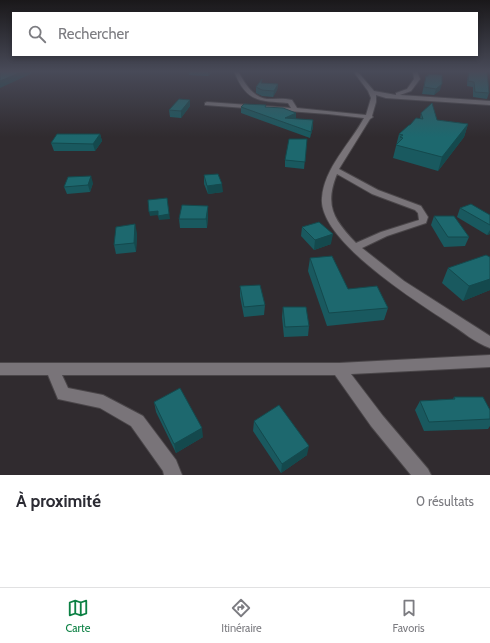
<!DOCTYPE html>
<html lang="fr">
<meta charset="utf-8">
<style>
:root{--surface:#fff;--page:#f2f2f3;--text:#2b2b33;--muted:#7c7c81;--line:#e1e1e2;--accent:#0b8043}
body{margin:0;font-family:Cabin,sans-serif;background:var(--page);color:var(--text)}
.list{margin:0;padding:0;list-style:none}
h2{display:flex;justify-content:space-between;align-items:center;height:52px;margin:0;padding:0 16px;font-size:17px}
h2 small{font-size:13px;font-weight:400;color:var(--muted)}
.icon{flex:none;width:22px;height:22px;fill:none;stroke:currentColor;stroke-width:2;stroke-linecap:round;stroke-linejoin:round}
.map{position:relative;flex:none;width:490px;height:475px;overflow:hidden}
.search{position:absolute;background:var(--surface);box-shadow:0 2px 6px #0003;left:12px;right:12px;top:12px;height:44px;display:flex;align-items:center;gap:10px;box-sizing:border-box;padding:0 14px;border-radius:0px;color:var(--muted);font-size:15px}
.sheet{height:112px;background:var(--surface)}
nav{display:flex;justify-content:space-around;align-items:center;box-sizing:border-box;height:56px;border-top:1px solid var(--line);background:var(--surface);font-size:11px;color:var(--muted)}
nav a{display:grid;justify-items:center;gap:2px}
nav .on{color:var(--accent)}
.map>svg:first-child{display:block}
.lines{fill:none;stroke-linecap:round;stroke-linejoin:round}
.street-casing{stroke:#4a4649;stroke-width:2}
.street{fill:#797479;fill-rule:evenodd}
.wall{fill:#19595f}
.shaded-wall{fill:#14494d}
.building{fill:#1d686e;stroke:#14494d}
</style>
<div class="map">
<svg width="490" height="475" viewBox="0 0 490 475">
<rect width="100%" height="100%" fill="#302b2f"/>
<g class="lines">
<!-- street casing -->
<g class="street-casing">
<g id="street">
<path d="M234 71H238C244 82 252 97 267 99 275 99 284 98 292 100L297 108 366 115 371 98 368 91 353 71H357L374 91 396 95V93L407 89 414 79 413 71H417L420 79 411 91 400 95 490 101V105L386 98 376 95V102L372 116 373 117 370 119 339 169 378 190 421 206 428 217 426 223 387 236 362 248 404 281 490 336V348C475 343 462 331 449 323 417 302 318 240 322 198 324 168 350 144 364 118L328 114 205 105V103L207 102 291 108 288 103C259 101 246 102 234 71ZM337 174 372 194 415 210 418 213 419 220 381 232 356 243C334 220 324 206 337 174Z"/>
<path d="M490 355V367L351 374 383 416 428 469 431 475H411L371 426 335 375H62L68 388 103 395 143 416 176 460 182 475H164L163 471 131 426 100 408 58 399 48 375H0V363H339Z"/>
</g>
</g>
<!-- street -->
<use href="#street" class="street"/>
</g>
<!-- wall -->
<g class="wall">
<path d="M188 71H213L208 76 189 75Z"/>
<path d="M468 71H487L489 93 487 99 473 97V87L467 86Z"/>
<path d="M426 76 440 90 434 95 422 94Z"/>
<path d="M262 83 278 84 277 90 273 97 262 96 256 93V87Z"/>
<path d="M190 106 181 118 170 117 169 110Z"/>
<path d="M241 107 266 108 296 113V119H295L313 120V127L310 138 241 113Z"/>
<path d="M421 113 437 120 468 124 464 137 438 171 393 158 399 134 420 119Z"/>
<path d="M100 134 102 141 95 151H54L51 143Z"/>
<path d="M307 139 304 169 285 167V160Z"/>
<path d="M204 175 223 192 208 194 204 184Z"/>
<path d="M93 183 90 192 67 194 64 187Z"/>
<path d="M460 208 490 215V234L487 235 457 217Z"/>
<path d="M208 214 207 228H180L179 219Z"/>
<path d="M434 216 469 237 465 246 444 247 431 225Z"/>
<path d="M302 227 331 244 314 250 301 236Z"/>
<path d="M137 233 136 252 116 254 114 245Z"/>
<path d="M490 257V290L463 301 442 283 448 268Z"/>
<path d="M310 258 348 289 388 308 384 320 327 326 308 271Z"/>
<path d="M240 286 265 305 264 315 244 317 240 296Z"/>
<path d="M283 307 309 326 308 336 284 337 282 317Z"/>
<path d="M454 397 490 410V426L488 429 424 431 415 410 420 401 453 399Z"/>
<path d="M154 402 203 437 176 453 156 412Z"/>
<path d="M254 421 307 455 281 473 253 431Z"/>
</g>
<!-- shaded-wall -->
<g class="shaded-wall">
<path d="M24 71H37L0 88V81Z"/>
<path d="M208 71H213L208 76Z"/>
<path d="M278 84 277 90 273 97 274 91Z"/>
<path d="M442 84 440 90 434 95 436 89Z"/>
<path d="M190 100V106L181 118V111Z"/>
<path d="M296 113V119L286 123 285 118Z"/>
<path d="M313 120V127L310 138Z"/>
<path d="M468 124 464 137 438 171 442 157Z"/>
<path d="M100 134 102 141 95 151 93 144Z"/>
<path d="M91 176 93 183 90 192 88 185Z"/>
<path d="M222 184 223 192 208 194 207 186Z"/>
<path d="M167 198 170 219 159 220 158 216Z"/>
<path d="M208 206V214L207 228 206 219Z"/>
<path d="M158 211V215L150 216 149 212Z"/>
<path d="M135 224 137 233 136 252 134 243Z"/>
<path d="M490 230V234L487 235Z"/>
<path d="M333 234 331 244 314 250 315 240Z"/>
<path d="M490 279V290L463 301 469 286Z"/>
<path d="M202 428 203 437 176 453 174 444Z"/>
<path d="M309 446 307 455 281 473 282 464Z"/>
</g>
<!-- building -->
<g class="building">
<path d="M0 71H24L0 81Z"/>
<path d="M469 71H487L489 93 475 92 474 82 468 81Z"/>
<path d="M428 74 442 75V84L436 89 424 87 426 76H428Z"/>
<path d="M262 79 261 83 278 84 274 91 262 90 256 87Z"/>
<path d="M179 99 190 100 181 111 169 110Z"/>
<path d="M432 103 437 120 468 124 442 157 396 145 403 138 400 137 403 135 399 134 409 125H410L416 118 423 119 421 113Z"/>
<path d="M244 104 266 105 265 107 283 108 296 113 285 118 313 120 311 132 241 107Z"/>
<path d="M57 134H100L93 144 51 143Z"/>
<path d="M289 139H307L305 162 285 160Z"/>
<path d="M218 174 222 184 207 186 204 175Z"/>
<path d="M91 176 88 185 64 187 68 177Z"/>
<path d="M167 198 169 214 158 216V211L149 212 148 200Z"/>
<path d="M471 204 490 215V225L460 208Z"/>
<path d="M182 205 208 206 206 219H179Z"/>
<path d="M434 216H454L469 237H448Z"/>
<path d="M319 222 333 234 315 240 302 227Z"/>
<path d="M135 224 134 243 114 245 116 227Z"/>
<path d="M486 255 490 257V279L469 286 448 268Z"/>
<path d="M332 256 348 289 377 286 388 308 329 313 310 258Z"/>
<path d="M260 285 265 305 244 307 240 286Z"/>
<path d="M283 307H306L309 326 285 327Z"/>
<path d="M180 388 202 428 174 444 154 402Z"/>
<path d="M454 397H483L490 410V419L429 422 420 401 455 399Z"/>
<path d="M279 405 309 446 282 464 254 421Z"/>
</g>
<!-- sky -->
<linearGradient id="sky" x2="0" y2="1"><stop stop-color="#1a181a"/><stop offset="0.52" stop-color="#484a58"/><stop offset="1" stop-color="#484a58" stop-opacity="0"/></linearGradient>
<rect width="490" height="137" fill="url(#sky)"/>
</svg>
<div class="search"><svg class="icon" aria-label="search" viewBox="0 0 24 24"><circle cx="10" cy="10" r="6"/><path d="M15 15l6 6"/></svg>Rechercher</div>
</div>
<section class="sheet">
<h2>À proximité<small>0 résultats</small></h2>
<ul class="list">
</ul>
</section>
<nav>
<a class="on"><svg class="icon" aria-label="map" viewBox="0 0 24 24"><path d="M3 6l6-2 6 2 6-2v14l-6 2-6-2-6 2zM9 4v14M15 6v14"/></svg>Carte</a>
<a><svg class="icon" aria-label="directions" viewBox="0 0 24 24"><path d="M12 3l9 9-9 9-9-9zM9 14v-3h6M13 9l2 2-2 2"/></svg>Itinéraire</a>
<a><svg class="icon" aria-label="saved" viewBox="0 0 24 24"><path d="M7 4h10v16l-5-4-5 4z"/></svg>Favoris</a>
</nav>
